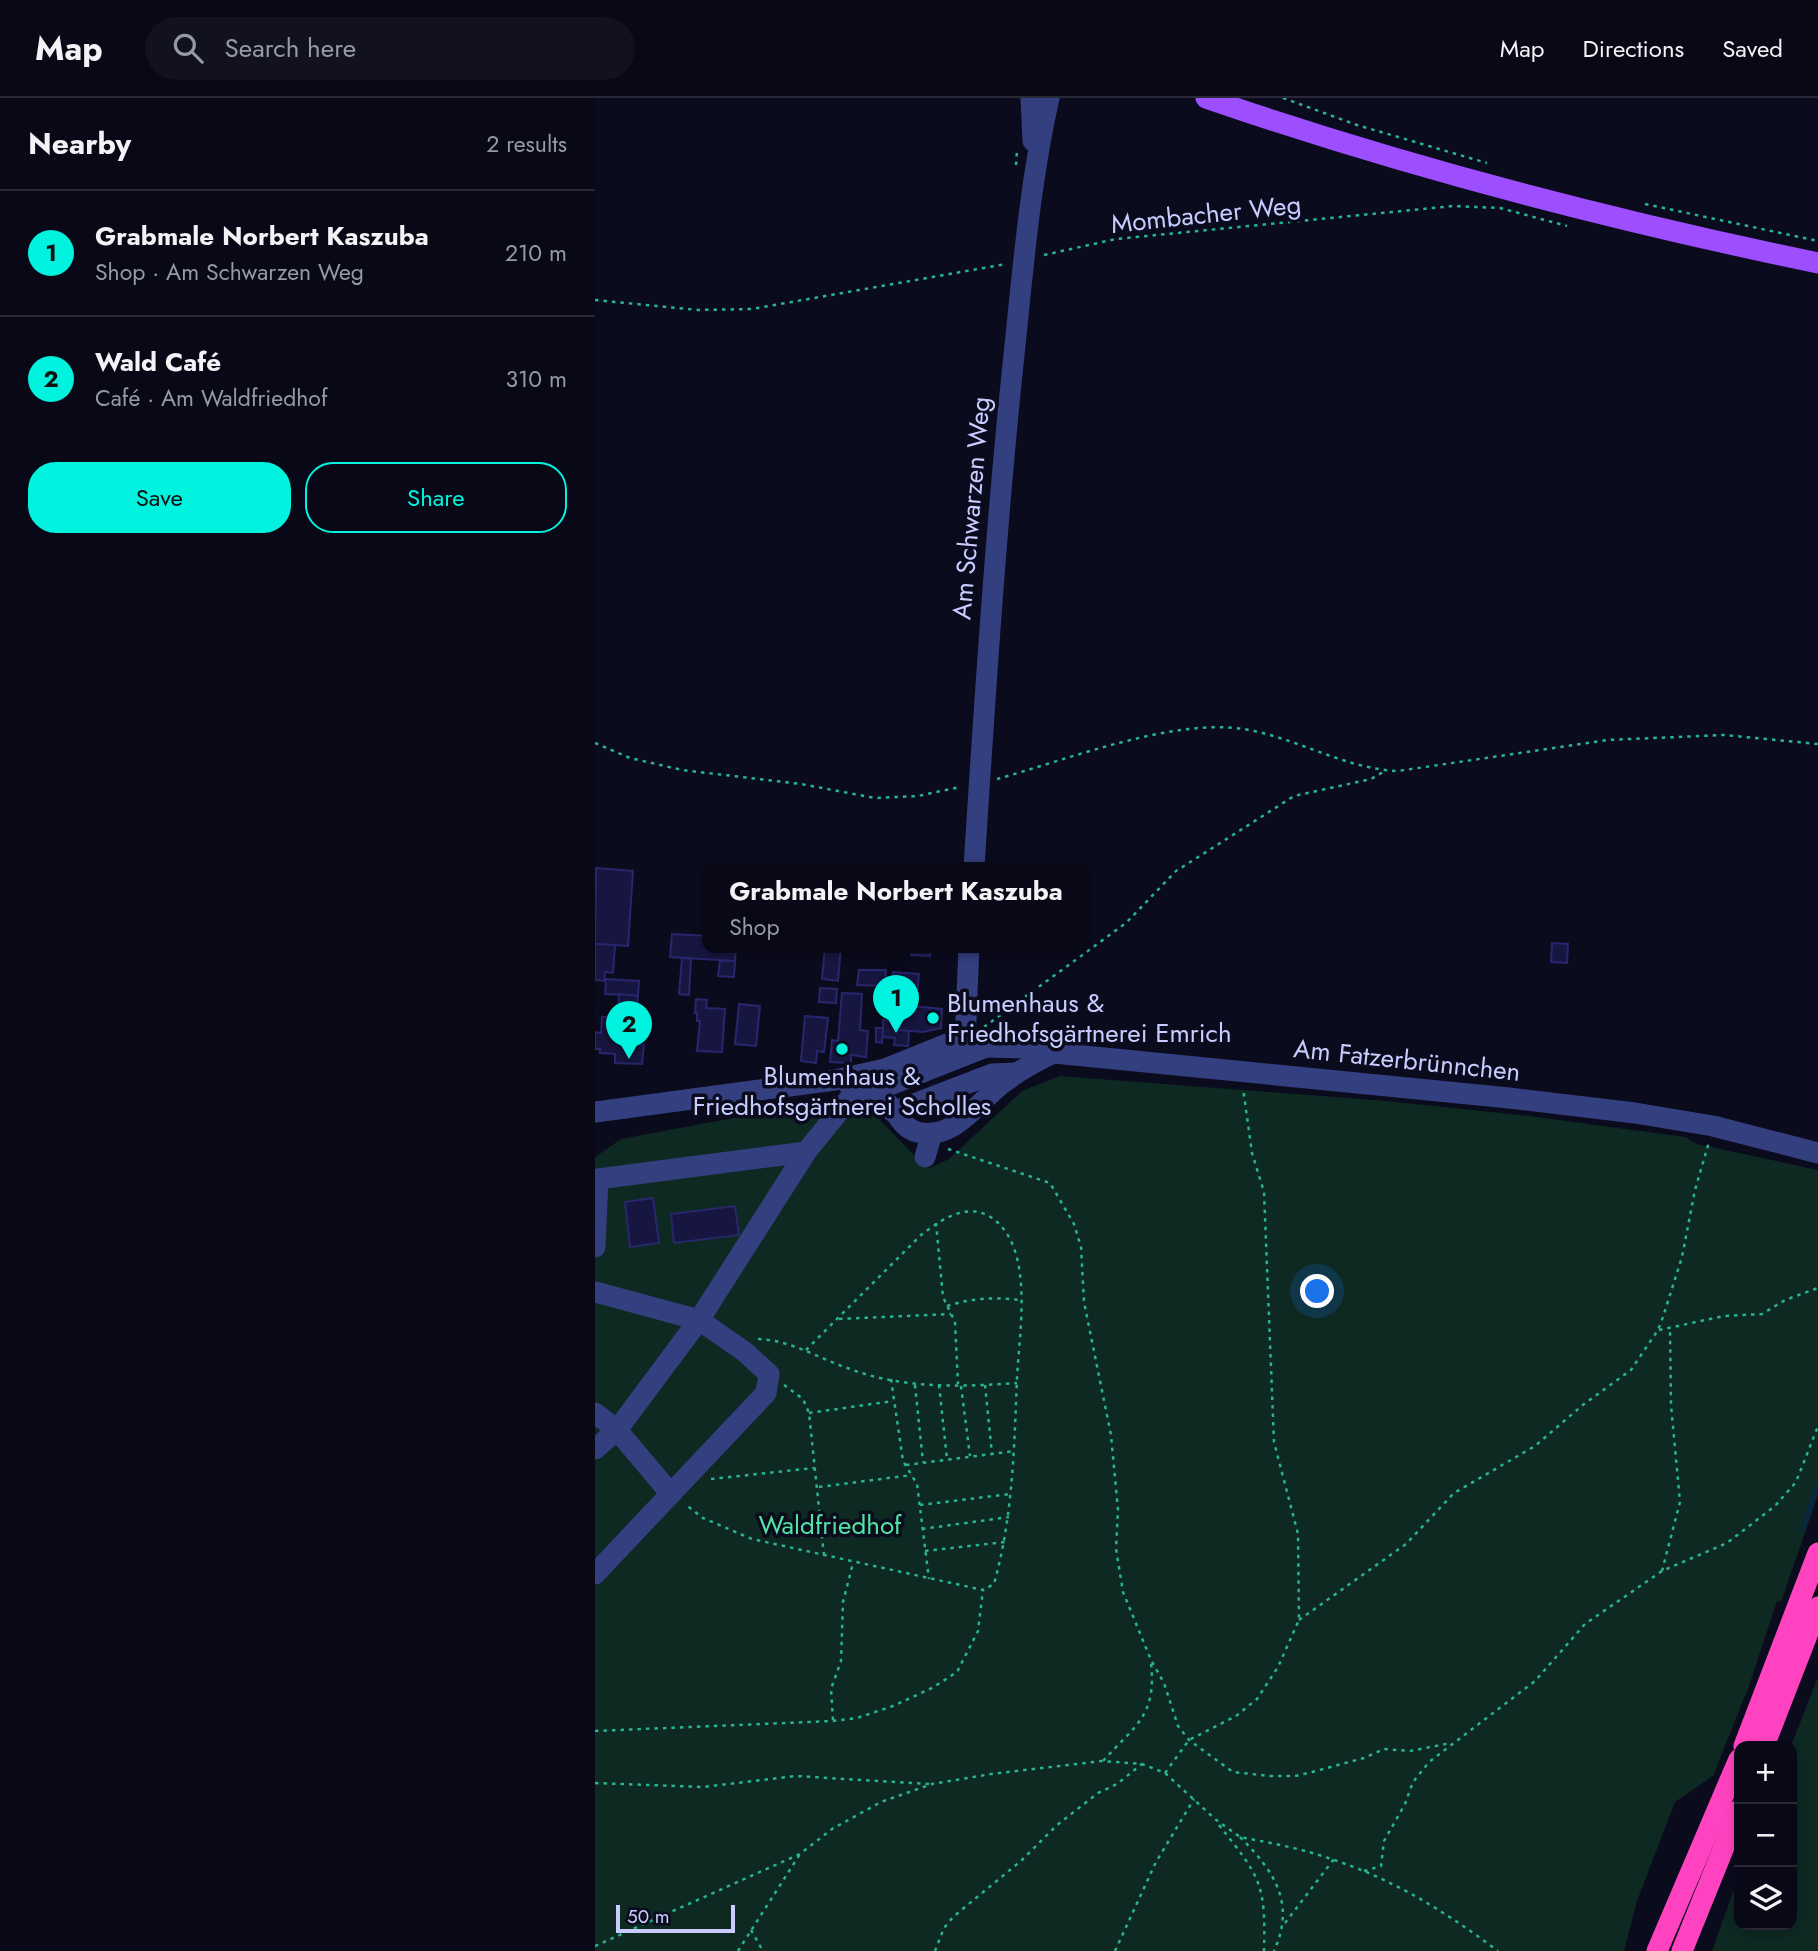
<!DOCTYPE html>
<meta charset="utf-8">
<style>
:root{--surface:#080816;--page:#11111f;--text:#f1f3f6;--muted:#989aa1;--line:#292935;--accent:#00f3de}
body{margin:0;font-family:Jost,sans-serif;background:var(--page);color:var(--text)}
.controls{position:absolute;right:21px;bottom:21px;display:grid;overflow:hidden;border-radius:14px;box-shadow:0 4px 10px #0003}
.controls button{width:63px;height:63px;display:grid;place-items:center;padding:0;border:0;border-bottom:2px solid var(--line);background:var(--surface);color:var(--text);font:35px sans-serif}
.scale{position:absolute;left:21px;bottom:18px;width:119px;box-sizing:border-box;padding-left:7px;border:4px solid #c8ccff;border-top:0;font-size:19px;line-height:24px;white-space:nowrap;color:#c8ccff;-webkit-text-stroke:5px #0b0b1e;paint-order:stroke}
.you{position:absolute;left:723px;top:1194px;width:24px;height:24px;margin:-18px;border:5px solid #fff;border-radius:50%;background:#1a73e8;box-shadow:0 0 0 10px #1a73e833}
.badge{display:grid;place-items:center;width:46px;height:46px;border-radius:50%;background:var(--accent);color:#111;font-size:23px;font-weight:700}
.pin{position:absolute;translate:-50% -58px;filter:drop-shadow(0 2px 4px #0008)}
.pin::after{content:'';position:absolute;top:37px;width:24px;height:21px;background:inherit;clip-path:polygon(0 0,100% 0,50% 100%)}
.popup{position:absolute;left:107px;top:764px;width:388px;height:91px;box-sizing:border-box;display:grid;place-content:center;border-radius:14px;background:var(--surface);filter:drop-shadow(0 2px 5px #0005);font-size:23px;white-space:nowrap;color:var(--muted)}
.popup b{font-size:26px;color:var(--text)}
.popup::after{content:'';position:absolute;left:50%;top:100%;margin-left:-14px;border:14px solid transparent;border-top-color:var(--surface)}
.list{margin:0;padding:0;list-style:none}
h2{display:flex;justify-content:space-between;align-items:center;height:91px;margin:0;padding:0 28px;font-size:30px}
h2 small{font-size:23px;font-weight:400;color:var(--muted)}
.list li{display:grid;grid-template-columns:46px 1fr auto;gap:21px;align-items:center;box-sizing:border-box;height:126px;padding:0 28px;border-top:2px solid var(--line)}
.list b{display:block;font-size:26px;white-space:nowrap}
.list p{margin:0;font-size:23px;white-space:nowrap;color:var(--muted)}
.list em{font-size:23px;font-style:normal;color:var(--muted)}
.actions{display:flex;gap:14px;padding:21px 28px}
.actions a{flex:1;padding:16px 0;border:2px solid var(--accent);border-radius:28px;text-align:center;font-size:24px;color:var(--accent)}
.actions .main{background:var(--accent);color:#111}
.icon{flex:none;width:38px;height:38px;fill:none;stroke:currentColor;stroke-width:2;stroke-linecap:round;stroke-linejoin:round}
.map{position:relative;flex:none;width:1223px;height:1853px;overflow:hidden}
header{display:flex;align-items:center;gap:42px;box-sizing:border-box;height:98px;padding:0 35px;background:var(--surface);border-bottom:2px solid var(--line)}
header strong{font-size:33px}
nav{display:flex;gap:38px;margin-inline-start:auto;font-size:24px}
.search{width:490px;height:63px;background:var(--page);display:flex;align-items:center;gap:18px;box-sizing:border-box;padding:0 24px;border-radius:38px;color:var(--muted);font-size:26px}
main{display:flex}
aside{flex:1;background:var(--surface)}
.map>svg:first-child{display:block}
.green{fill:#0e2822}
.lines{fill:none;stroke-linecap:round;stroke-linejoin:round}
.stream{stroke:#09273f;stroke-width:4.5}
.building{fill:#171640;stroke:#28276d;stroke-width:2}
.path{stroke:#28b391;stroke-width:2.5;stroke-dasharray:3.5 5;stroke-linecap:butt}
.minor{stroke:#343f7f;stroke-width:21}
.major{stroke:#9d4fff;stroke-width:21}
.highway{stroke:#ff43c0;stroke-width:21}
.poi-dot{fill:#00f3de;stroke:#0b0b1e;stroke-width:2.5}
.labels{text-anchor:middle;stroke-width:7;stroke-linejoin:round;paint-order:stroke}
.street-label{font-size:26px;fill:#c8ccff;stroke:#0b0b1e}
.poi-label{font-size:26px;fill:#c8ccff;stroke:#0b0b1e;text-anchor:start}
.park-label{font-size:26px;fill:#50e3a3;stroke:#0b0b1e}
</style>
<header>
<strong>Map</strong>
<div class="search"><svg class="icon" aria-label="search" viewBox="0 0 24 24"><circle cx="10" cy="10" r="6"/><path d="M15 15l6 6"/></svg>Search here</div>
<nav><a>Map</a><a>Directions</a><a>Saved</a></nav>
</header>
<main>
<aside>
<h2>Nearby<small>2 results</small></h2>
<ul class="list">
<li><span class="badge">1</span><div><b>Grabmale Norbert Kaszuba</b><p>Shop · Am Schwarzen Weg</p></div><em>210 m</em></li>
<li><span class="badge">2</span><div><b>Wald Café</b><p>Café · Am Waldfriedhof</p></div><em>310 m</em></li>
</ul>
<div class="actions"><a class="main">Save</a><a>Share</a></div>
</aside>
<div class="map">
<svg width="1223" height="1853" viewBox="0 0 1223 1853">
<rect width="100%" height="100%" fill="#0b0b1e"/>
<!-- green -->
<g class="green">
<path d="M465 978 792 1003 934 1018 1090 1039 1102 1046 1223 1072V1397L1186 1504 1182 1503 1154 1588 1118 1678 1080 1704 1042 1803 1029 1853H0V1059L26 1041 245 1000 258 1010 269 1006 333 1071 354 1061 427 993Z"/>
<path d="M1223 1579V1853H1117L1144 1777V1827H1197L1196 1648Z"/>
</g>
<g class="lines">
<!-- stream -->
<path class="stream" d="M1208 1431 1223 1385"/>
</g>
<!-- building -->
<g class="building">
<path d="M1 770 38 773 33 848 0 846Z"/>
<path d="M77 836 112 838V849H141L140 863 75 859Z"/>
<path d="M957 845 973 846 972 865 956 864Z"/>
<path d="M0 846 20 847 18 875 10 874 9 883 0 882Z"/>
<path d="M230 849H246L243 883 227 881Z"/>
<path d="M316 849H336L335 858 316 857Z"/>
<path d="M87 860 96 861 94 897 84 896Z"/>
<path d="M125 863H140L139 879 123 878Z"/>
<path d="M264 872H291L290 888 262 887Z"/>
<path d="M298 874 324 876 321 908 296 906Z"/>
<path d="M11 881 44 883 43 898 10 896Z"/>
<path d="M225 890 242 891 241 905 224 904Z"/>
<path d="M247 895 267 896 265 932 273 933 271 959 256 957V965L235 964 237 942 243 943Z"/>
<path d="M24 896 43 898 41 921 23 920Z"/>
<path d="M101 901 112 902 111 910 130 911 127 954 102 953 105 923H102V915H100Z"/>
<path d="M144 906 165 908 161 948 140 946Z"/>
<path d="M307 907 347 911 346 930 328 934 304 932Z"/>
<path d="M210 918 233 920 229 954 222 953 221 965 206 963Z"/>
<path d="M7 919 41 921 39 946 49 947 47 966 20 965V956L5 955V951H0V934L6 935Z"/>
<path d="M288 922 301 923V932L314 933 313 948 299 947 300 940 288 939Z"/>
<path d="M281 930H288L287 945 281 944Z"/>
<path d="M58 1100 64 1145 35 1149 30 1104Z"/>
<path d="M140 1108 144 1137 79 1145 76 1116Z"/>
</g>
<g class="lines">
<!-- path -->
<g class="path">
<path d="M688 0 762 27 892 65"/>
<path d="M421 67 422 52"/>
<path d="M1050 106 1223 143"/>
<path d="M449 157 521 141 858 108 905 110 972 128"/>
<path d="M0 202 103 212 157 211 411 166"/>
<path d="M0 645 35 660 87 672 206 686 280 700 323 698 365 689"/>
<path d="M402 681C471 662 578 620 648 631 701 639 749 671 803 673L1012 642 1129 637 1223 646"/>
<path d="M389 929 531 825 581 773 619 749 699 698 776 681 790 673"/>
<path d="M353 1051 455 1085 479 1126 486 1149 489 1204 516 1337 523 1412 521 1451 528 1494 556 1562 569 1585 583 1628 594 1642 638 1674 675 1678H700L717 1674 769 1660 789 1651 815 1653 856 1645"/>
<path d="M341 1125 348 1199 360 1224 363 1286"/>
<path d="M352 1208C376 1200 400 1199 425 1202"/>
<path d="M244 1221 356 1216"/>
<path d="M1064 1232 1129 1218 1167 1216 1190 1202 1223 1190"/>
<path d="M163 1241C196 1242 225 1261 255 1271 309 1291 366 1289 422 1285"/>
<path d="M211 1252 326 1137C346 1122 372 1103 397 1120 440 1150 424 1234 422 1281 419 1351 418 1418 399 1486L388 1492"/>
<path d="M296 1281 308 1363 322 1386 334 1481"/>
<path d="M189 1287 208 1301 214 1315 229 1458"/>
<path d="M320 1287 328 1364"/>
<path d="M344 1287 352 1361"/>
<path d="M390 1287 397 1356"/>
<path d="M366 1288 375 1358"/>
<path d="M214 1315 298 1303"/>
<path d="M311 1367 420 1353"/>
<path d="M116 1381 219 1370"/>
<path d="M224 1389 317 1377"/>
<path d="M325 1407 415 1396"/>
<path d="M327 1431 414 1419"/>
<path d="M330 1453 410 1444"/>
<path d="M1067 1473 1085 1404 1076 1307 1075 1230"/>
<path d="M704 1522 811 1446 859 1395 940 1348 989 1306 1036 1272 1063 1232 1068 1219 1087 1159 1100 1092 1114 1044"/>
<path d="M238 1622 236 1591 246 1563 248 1504 258 1465"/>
<path d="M0 1633 238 1623 262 1620 298 1608 337 1590 362 1574 383 1533 388 1492 157 1441 108 1420 90 1406"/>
<path d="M508 1663C539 1628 562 1619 556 1565"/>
<path d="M570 1675 594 1642 641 1618 662 1601 683 1569 704 1522 703 1436 679 1344 669 1094 657 1055 648 990"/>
<path d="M0 1685 108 1689 201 1678 334 1686"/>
<path d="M624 1727C665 1779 671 1785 669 1853"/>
<path d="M645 1739C679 1773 701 1805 679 1853"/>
<path d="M769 1773 786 1768 789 1743 810 1706 818 1684 834 1664 940 1583 990 1526 1067 1473 1132 1445 1180 1408 1201 1384 1223 1328"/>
<path d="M690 1825 739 1761"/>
<path d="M156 1832 168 1853"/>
<path d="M0 1848 205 1756 237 1731 286 1704 337 1686 396 1676 507 1663 547 1666 570 1675 620 1721 645 1739C676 1745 709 1751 739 1762 800 1782 852 1815 903 1853"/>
<path d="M143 1853 205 1756"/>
<path d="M340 1853 349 1830 358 1819 427 1762 461 1728 503 1695 522 1686 547 1666"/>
<path d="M520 1853 561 1764 599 1701"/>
</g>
<!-- minor -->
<g class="minor">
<path d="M436 0 438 43"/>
<path d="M379 769C390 598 401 427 419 257 428 171 435 84 454 0"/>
<path d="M370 944 374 849"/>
<path d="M253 986C265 990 282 995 292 1005 303 1014 305 1029 322 1034 358 1044 383 1004 408 985 424 973 441 963 459 955"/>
<path d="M295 987 391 949"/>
<path d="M0 1014 240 982 290 971 352 946 370 944 391 949 436 950 459 955 914 1000 1040 1015 1118 1028 1223 1055"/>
<path d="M298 1014 397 976 421 975"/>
<path d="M330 1059 337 1035"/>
<path d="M0 1149 3 1081 211 1054 275 975"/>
<path d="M0 1194 104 1222 150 1254 174 1276 171 1295 0 1476"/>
<path d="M0 1315 22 1332 76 1396"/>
<path d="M0 1351 22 1332 104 1222 211 1054"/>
</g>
<!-- major -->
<path class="major" d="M611 0C811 69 1016 122 1223 165"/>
<!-- highway -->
<g class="highway">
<path d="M1149 1648 1223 1455"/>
<path d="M1169 1648 1223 1509"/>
<path d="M1062 1853 1144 1661"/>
<path d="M1087 1853 1144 1712"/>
</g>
</g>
<!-- markers -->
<g class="poi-dot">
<circle cx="338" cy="920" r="7"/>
<circle cx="247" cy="951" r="7"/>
</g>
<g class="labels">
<!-- street labels -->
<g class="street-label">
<text transform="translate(611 116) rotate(-6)" y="9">Mombacher Weg</text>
<text transform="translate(376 410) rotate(-85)" y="9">Am Schwarzen Weg</text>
<text transform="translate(812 962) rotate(6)" y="9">Am Fatzerbrünnchen</text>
</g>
<!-- poi labels -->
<g class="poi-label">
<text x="352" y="914">Blumenhaus &amp;<tspan x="352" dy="30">Friedhofsgärtnerei Emrich</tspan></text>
<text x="247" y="987" text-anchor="middle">Blumenhaus &amp;<tspan x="247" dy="30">Friedhofsgärtnerei Scholles</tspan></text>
</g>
<!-- park labels -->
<g class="park-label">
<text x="235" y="1436">Waldfriedhof</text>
</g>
</g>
</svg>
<div class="controls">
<button>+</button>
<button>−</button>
<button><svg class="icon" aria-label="layers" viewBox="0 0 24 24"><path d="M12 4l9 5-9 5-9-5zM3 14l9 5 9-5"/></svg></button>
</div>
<div class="scale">50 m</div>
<div class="you"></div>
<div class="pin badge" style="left:301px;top:935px">1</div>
<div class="popup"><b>Grabmale Norbert Kaszuba</b>Shop</div>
<div class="pin badge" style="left:34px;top:961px">2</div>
</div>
</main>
